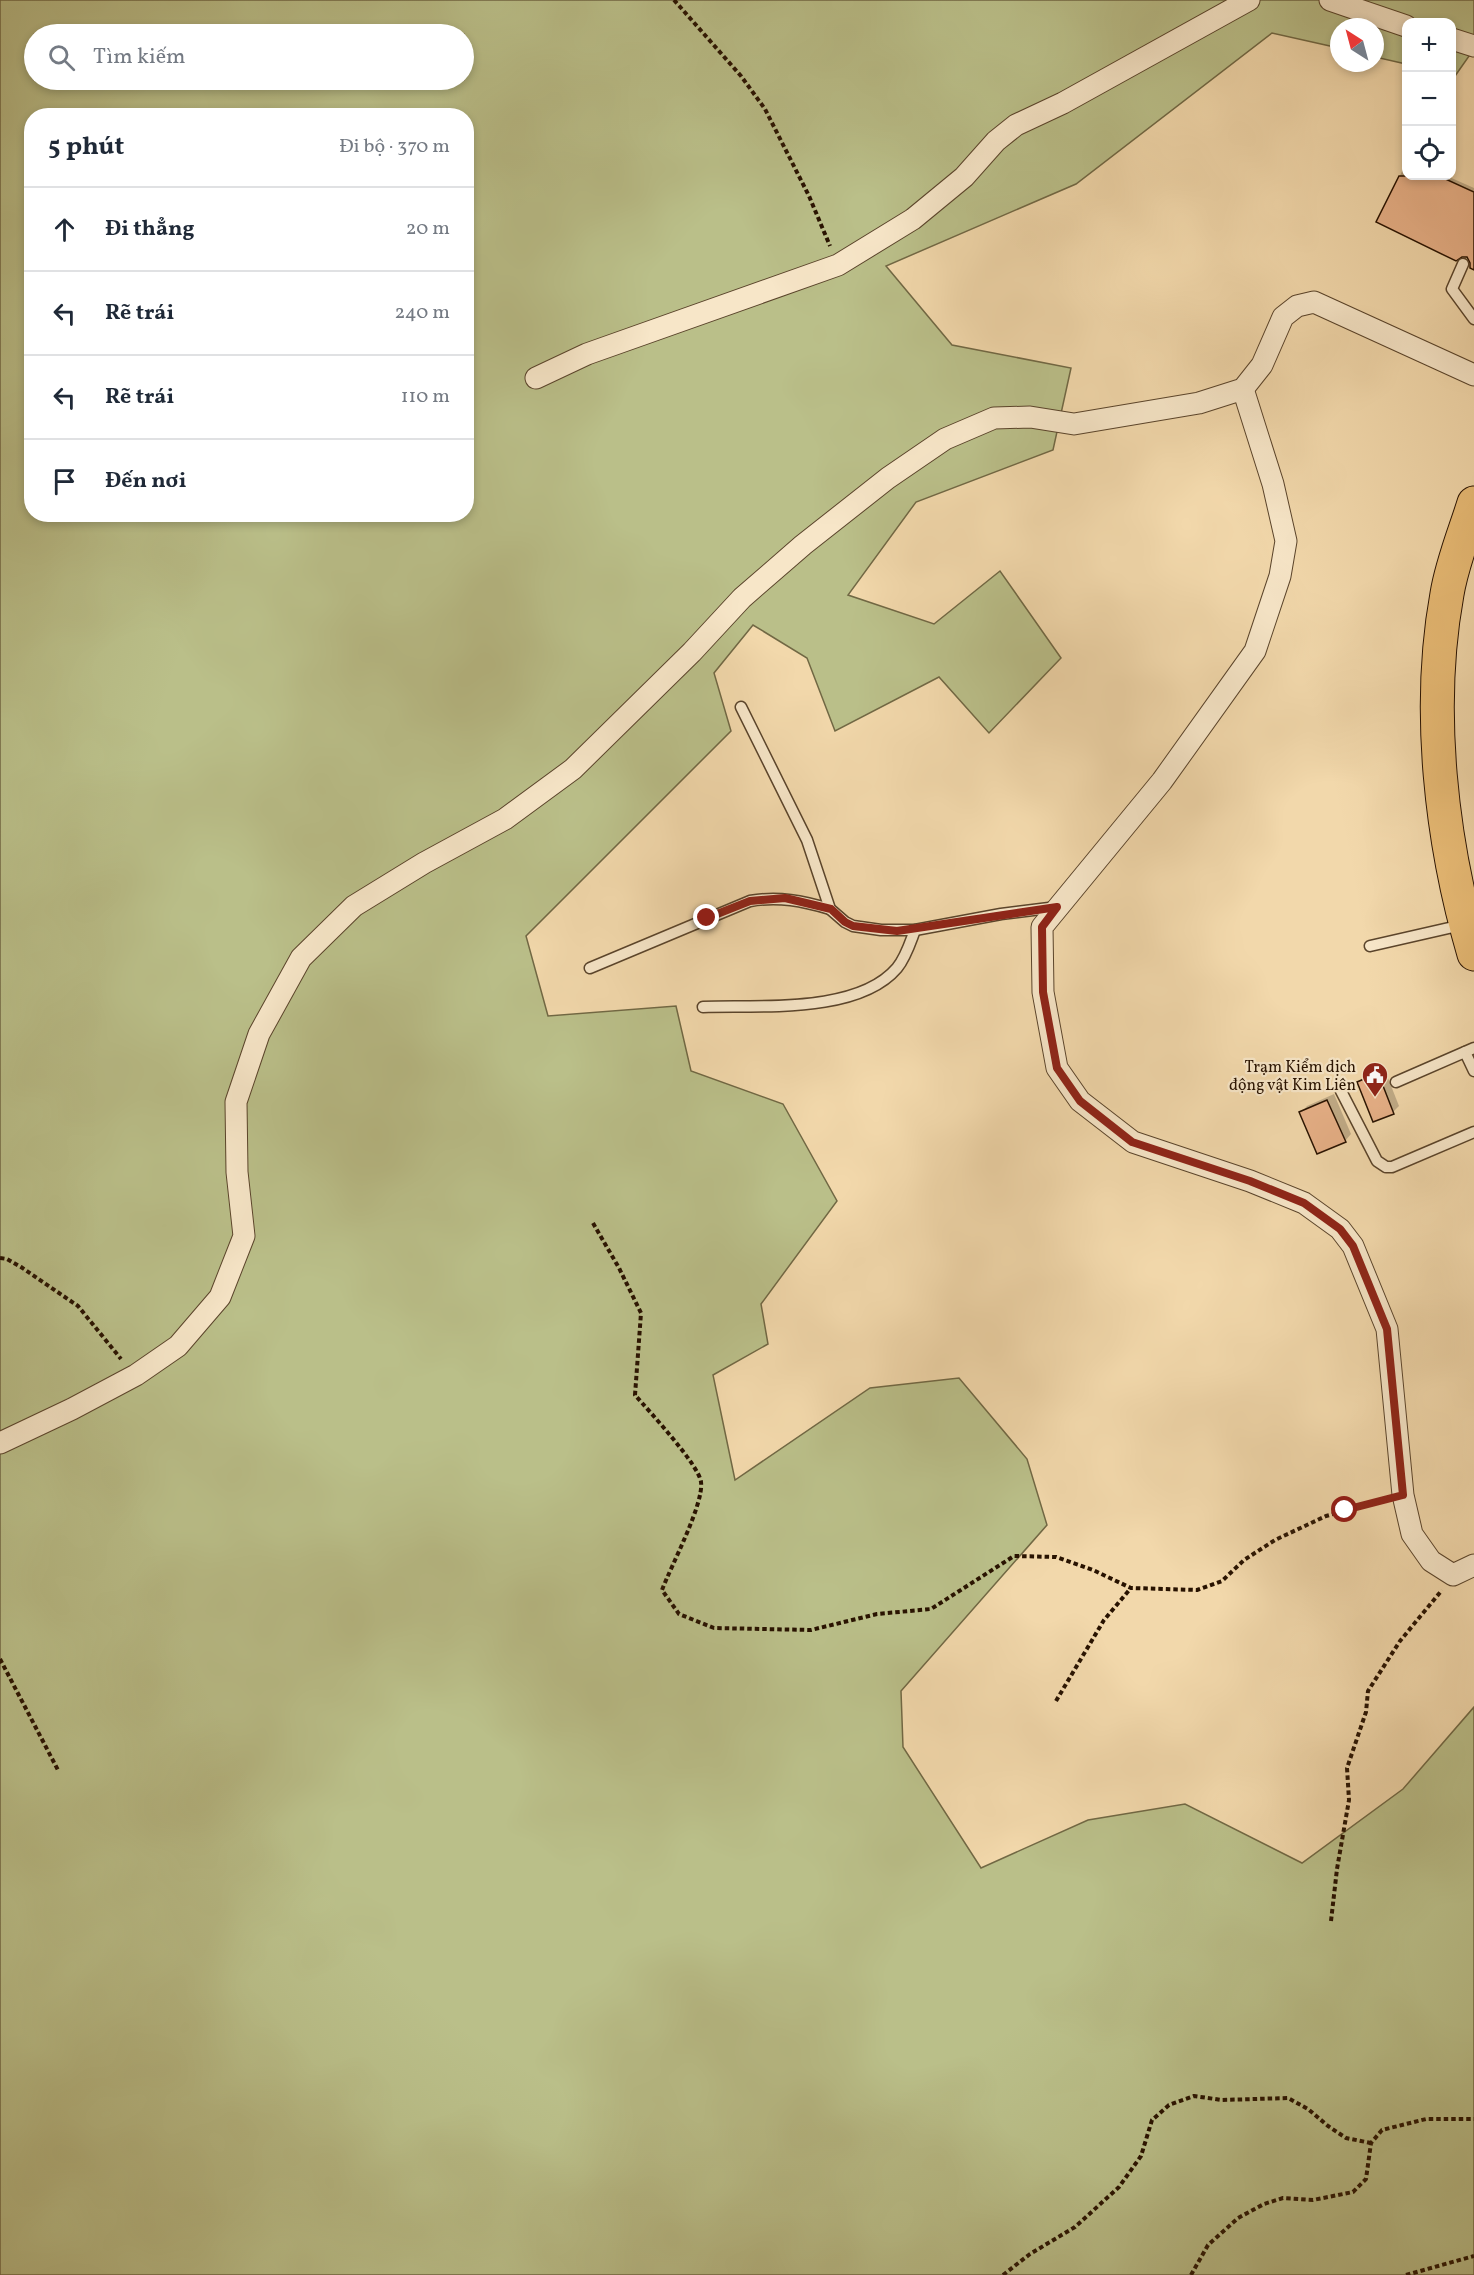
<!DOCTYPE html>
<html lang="vi">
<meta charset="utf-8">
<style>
:root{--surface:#fff;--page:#f2f2f3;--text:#1f2937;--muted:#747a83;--line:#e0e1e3}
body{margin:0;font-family:Vollkorn,serif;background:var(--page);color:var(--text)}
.controls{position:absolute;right:18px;top:18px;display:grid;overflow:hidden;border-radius:12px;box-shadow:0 3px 9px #0003}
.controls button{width:54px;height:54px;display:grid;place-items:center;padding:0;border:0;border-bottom:2px solid var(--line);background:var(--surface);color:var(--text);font:30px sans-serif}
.compass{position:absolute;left:1330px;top:18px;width:54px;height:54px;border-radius:50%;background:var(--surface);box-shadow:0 3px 9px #0003;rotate:324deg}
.stop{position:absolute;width:18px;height:18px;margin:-14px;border:4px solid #8f2418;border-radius:50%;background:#fff}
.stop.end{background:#8f2418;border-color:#fff;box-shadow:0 2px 6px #0008}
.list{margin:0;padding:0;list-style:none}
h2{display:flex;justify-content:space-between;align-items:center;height:78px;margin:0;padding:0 24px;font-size:26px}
h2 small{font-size:20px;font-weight:400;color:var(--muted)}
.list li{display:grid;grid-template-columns:39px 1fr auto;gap:18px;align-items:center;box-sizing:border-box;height:84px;padding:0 24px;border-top:2px solid var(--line)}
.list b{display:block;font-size:22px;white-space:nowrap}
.list em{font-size:20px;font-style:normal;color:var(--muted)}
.icon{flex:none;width:33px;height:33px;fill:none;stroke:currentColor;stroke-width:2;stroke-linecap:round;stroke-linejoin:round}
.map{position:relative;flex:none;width:1474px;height:2275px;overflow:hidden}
.search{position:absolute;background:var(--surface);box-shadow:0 3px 9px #0003;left:24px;top:24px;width:450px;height:66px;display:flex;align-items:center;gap:15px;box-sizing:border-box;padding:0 21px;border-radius:33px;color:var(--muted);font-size:22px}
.panel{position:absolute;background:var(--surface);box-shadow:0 3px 9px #0003;left:24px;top:108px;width:450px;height:414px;border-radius:24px}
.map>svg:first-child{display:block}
.green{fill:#babf89;stroke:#716844;stroke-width:1.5;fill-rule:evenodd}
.shadow{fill:#0003}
.building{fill:#e8b188;stroke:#281200;stroke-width:1.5}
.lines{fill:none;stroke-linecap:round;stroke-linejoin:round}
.lane-casing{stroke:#5a442b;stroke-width:13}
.street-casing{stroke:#5a442b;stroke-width:23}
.highway-casing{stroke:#281200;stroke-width:35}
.path{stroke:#281200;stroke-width:4;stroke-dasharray:4.5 3;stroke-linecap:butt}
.lane{stroke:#f7e6c8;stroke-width:10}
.street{stroke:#f7e6c8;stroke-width:21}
.highway{stroke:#e9bc76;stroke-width:33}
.route{stroke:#8f2418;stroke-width:8}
.labels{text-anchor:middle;stroke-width:4.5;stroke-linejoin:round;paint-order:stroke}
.poi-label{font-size:16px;fill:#281200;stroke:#f7e6c8;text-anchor:end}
</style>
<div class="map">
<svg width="1474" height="2275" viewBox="0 0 1474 2275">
<rect width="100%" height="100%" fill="#f2d8ab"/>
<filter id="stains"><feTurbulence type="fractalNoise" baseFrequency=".00333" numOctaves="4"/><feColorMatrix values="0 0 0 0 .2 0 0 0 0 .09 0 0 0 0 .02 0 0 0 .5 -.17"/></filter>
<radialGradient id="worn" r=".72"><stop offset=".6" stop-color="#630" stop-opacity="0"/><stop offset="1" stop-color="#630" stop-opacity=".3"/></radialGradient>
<!-- green -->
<path class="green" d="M0 0H1474V49L1455 76 1452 75V22H1406V64L1375 57V27H1339V48L1272 33 1076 184 886 266 952 345 1071 368 1053 450 916 502 848 595 934 624 1000 571 1061 658 989 733 939 677 835 731 807 658 753 625 714 673 731 731 526 936 548 1016 676 1006 691 1071 783 1104 837 1201 761 1304 768 1344 713 1375 735 1480 870 1388 959 1378 1027 1459 1047 1525 901 1691 903 1747 981 1868 1088 1820 1185 1804 1302 1863 1403 1789 1474 1707V2275H0ZM34 34H464V80H34ZM32 116H466V514H32Z"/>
<!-- shadow -->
<g class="shadow">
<path d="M1406 163V176H1447L1474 188V268L1467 256 1378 222Z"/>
<path d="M1384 1068 1399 1106 1393 1112 1359 1082 1365 1075Z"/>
<path d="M1334 1094 1351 1134 1345 1141 1301 1113 1307 1106Z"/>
</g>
<!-- building -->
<g class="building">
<path d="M1399 176H1439L1474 192V270L1470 268V263L1467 257H1462L1456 261 1376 222Z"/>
<path d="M1378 1073 1394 1114 1373 1122 1357 1082Z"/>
<path d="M1327 1100 1346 1142 1317 1154 1299 1112Z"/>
</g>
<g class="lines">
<!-- lane casing -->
<g class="lane-casing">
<g id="lane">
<path d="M1463 264 1452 289 1474 319"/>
<path d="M741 707 807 840 830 909 845 922 853 926 881 930H915L1001 914 1057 907"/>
<path d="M1370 946 1462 925"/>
<path d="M590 968 750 901C779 896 803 901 830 909"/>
<path d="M703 1007C759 1005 858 1014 897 968 906 957 910 943 915 930"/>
<path d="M1465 1052 1474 1071"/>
<path d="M1396 1082 1474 1048"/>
<path d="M1341 1091 1377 1161 1386 1167H1392L1474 1132"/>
</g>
</g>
<!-- street casing -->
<g class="street-casing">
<g id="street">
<path d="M1330 0 1406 26"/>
<path d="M1452 39 1474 46"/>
<path d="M536 378 587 354 838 265 913 219 964 177 996 141 1016 125 1063 103 1249 0"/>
<path d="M1243 389 1273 484 1286 541 1280 576 1255 651 1162 781 1042 927 1043 992 1057 1068 1080 1101 1133 1142 1250 1181 1304 1203 1340 1229 1353 1246 1387 1329 1403 1495 1412 1534 1431 1561 1453 1575 1474 1565"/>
<path d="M0 1443 72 1409 136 1375 178 1346 220 1297 244 1236 237 1172 236 1102 259 1034 301 958 354 906 424 863 505 819 573 769 692 652 742 598 803 545 888 478 945 439 994 418 1030 417 1074 424 1199 403 1243 389 1262 365 1283 317 1297 306 1314 302 1474 375"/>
</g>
</g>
<!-- highway casing -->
<g class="highway-casing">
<path id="highway" d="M1474 503C1465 532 1452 563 1447 594 1426 709 1441 842 1474 954"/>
</g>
<!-- path -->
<g class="path">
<path d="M674 0 741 76 765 109 809 196 830 246"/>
<path d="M593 1223 619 1268 641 1313 635 1395C649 1411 699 1465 701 1482 704 1504 671 1566 662 1590L679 1614 714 1628 811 1630 877 1614 931 1609 1014 1556 1056 1557 1093 1570 1131 1588 1197 1590 1222 1581 1244 1560 1275 1540 1326 1516 1385 1500"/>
<path d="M0 1258 7 1259 21 1267 78 1306 121 1359"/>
<path d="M0 1659 59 1772"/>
<path d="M1056 1701 1104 1620 1131 1588"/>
<path d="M1331 1921 1337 1869 1349 1800 1347 1768 1366 1712 1368 1691 1400 1641 1442 1590"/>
<path d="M1003 2275 1030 2254 1075 2227 1119 2187 1141 2156 1152 2120 1169 2105 1194 2096 1222 2100 1288 2098 1308 2109 1328 2126 1346 2138 1371 2143"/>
<path d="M1191 2275 1208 2245 1238 2218 1264 2204 1283 2198 1313 2200 1353 2192 1366 2179 1371 2143 1382 2130 1426 2119H1474"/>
<path d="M1406 2275 1474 2256"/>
</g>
<!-- lane -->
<use href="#lane" class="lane"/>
<!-- street -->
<use href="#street" class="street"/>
<!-- highway -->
<use href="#highway" class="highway"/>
</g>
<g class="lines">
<!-- route -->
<path class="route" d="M707 918 750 901 785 898 831 909 845 922 853 926 897 931 1057 907 1042 927 1043 992 1057 1068 1080 1101 1132 1142 1250 1181 1304 1203 1340 1229 1353 1246 1387 1329 1403 1495 1345 1510"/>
</g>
<!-- icons -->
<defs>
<g id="civic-pin" transform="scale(1.35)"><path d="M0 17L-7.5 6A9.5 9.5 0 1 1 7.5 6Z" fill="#8f2418" stroke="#f7e6c8"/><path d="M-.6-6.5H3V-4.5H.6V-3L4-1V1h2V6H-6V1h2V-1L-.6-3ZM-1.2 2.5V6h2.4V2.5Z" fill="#fff"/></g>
</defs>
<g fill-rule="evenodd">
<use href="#civic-pin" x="1375" y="1075"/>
</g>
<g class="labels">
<!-- poi labels -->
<g class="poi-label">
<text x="1356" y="1072">Trạm Kiểm dịch<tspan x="1356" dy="18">động vật Kim Liên</tspan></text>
</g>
</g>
<rect width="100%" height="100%" filter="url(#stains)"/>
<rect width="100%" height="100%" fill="url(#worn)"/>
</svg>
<div class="controls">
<button>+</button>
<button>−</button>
<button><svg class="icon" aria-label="locate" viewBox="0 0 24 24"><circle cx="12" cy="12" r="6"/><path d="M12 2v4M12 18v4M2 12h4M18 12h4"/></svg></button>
</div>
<svg class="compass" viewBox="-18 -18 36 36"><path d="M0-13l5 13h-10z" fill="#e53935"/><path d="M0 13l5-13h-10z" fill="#747a83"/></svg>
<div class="stop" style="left:1345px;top:1510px"></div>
<div class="stop end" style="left:707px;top:918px"></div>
<div class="search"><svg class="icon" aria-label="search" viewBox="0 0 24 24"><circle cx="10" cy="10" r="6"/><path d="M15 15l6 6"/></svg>Tìm kiếm</div>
<section class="panel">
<h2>5 phút<small>Đi bộ · 370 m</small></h2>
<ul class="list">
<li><svg class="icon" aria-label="ahead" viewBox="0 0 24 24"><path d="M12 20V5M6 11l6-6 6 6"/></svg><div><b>Đi thẳng</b></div><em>20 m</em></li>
<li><svg class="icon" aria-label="left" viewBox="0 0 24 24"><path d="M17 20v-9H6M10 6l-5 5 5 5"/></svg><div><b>Rẽ trái</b></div><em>240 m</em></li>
<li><svg class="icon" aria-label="left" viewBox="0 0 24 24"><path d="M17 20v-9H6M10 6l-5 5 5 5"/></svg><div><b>Rẽ trái</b></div><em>110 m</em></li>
<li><svg class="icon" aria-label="arrive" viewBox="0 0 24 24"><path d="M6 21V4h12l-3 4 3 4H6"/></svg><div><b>Đến nơi</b></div></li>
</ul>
</section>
</div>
